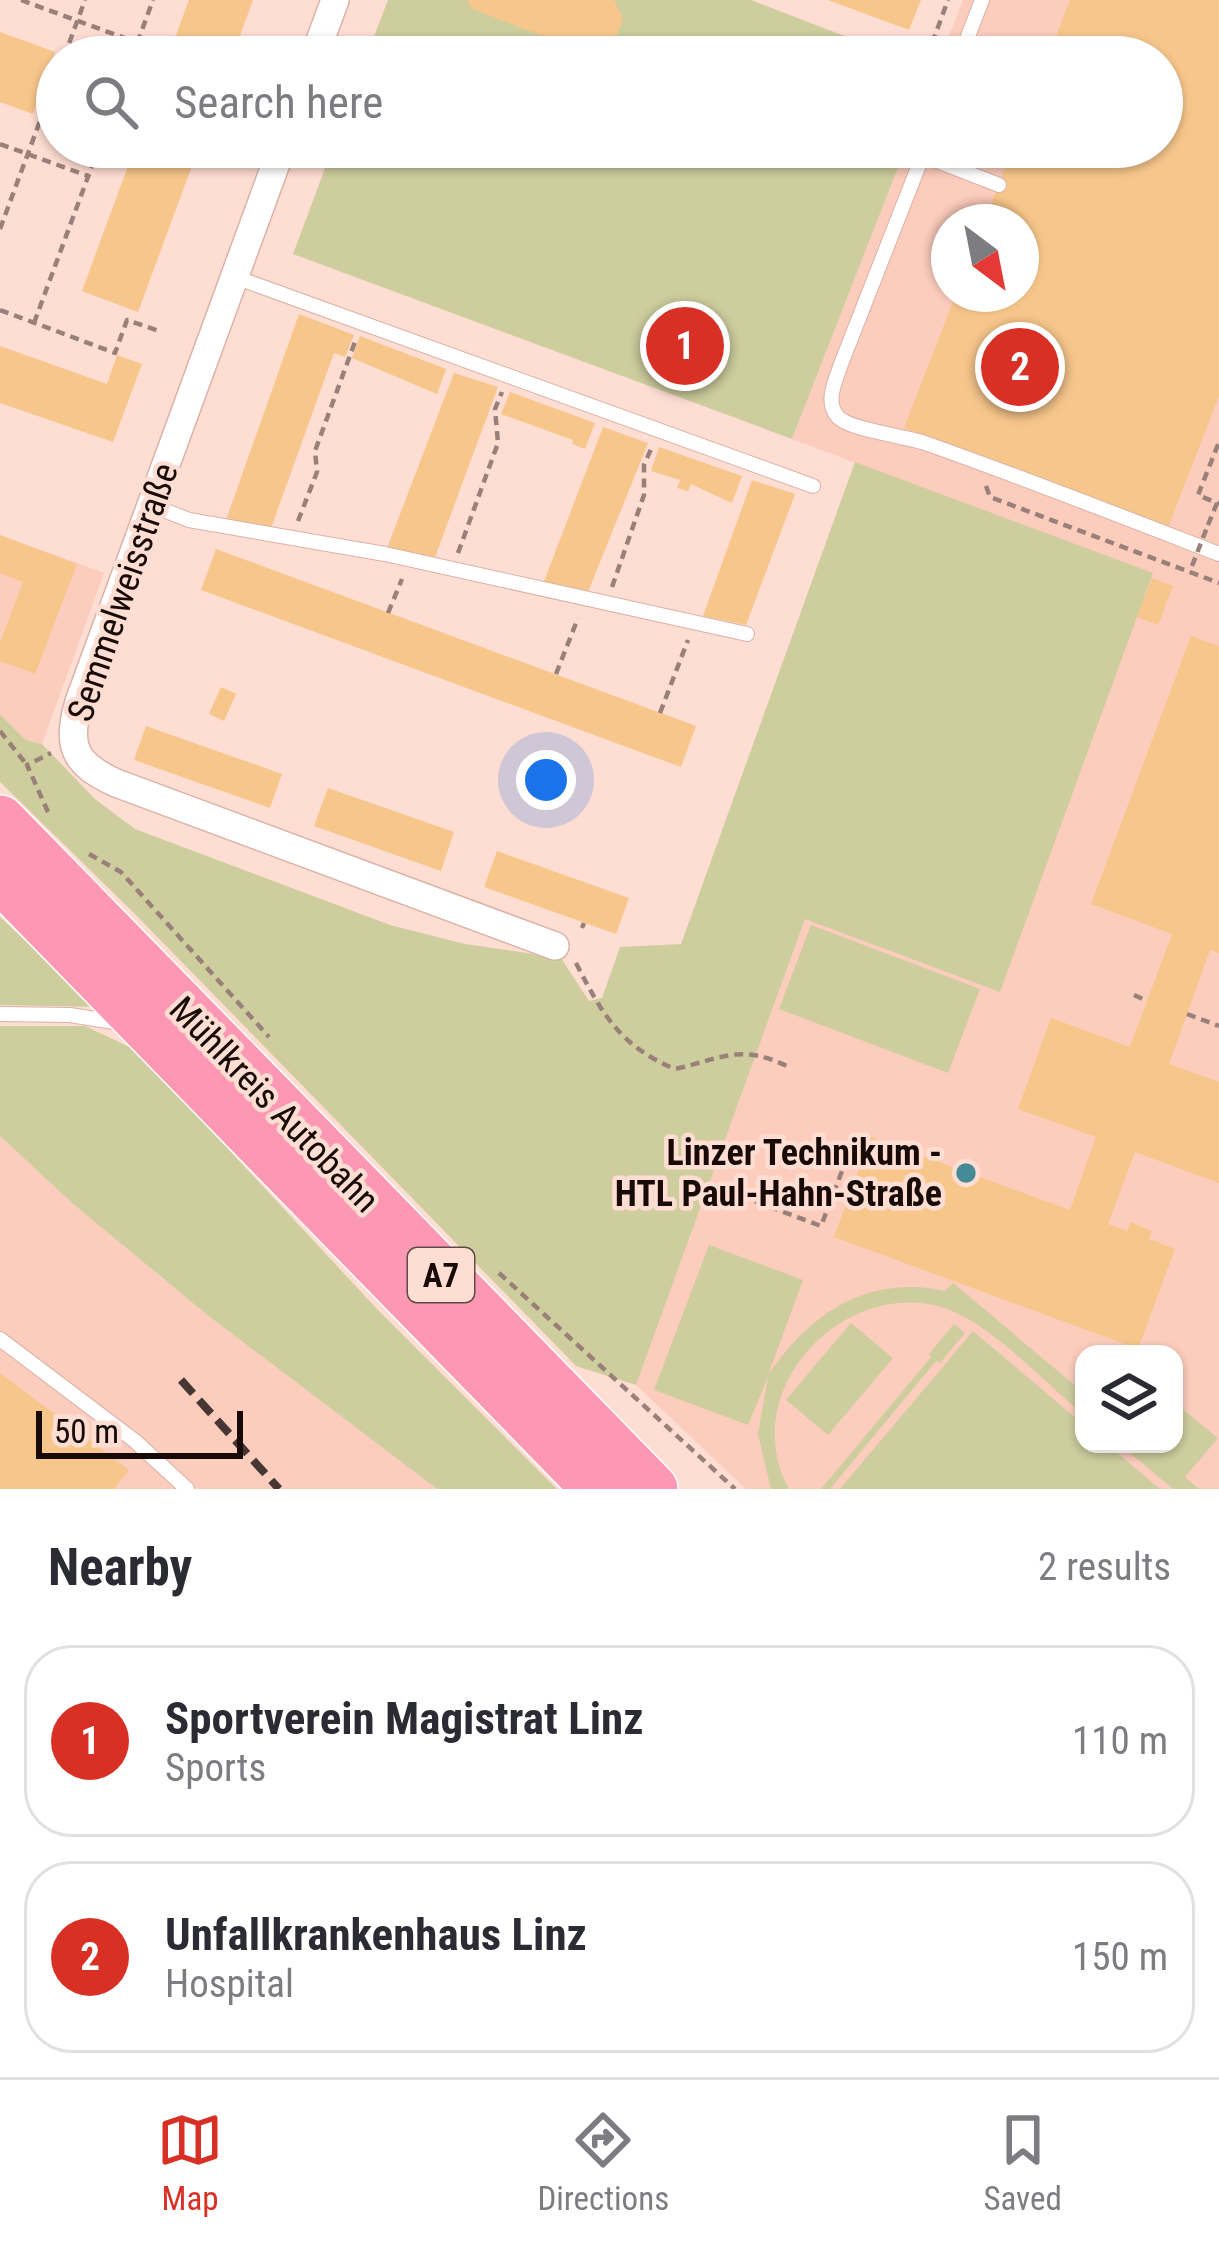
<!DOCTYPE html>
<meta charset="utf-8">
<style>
:root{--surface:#fff;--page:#f7f7f7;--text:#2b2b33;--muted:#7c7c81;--line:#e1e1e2;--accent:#d93025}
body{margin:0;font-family:"Roboto Condensed",sans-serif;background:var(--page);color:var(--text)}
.controls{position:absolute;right:36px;bottom:36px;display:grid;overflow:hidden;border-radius:24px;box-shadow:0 3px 9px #0004}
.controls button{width:108px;height:108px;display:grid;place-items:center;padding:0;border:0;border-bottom:3px solid var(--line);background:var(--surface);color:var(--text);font:60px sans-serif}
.compass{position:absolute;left:931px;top:204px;width:108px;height:108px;border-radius:50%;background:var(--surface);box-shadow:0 3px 9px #0004;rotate:148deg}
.scale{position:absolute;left:36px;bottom:30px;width:207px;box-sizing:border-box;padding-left:12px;border:6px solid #180b07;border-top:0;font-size:33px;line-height:42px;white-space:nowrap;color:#180b07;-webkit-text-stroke:9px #feddd3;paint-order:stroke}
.you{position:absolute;left:546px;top:780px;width:42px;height:42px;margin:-30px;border:9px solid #fff;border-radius:50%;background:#1a73e8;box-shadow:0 0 0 18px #1a73e833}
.badge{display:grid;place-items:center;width:78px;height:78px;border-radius:50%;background:var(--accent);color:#fff;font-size:39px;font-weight:700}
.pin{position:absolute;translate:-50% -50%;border:6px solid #fff;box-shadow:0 3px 12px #0006}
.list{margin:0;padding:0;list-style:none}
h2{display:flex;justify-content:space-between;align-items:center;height:156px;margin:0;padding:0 48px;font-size:51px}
h2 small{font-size:39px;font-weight:400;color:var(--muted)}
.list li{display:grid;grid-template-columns:78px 1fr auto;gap:36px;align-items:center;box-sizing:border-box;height:192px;margin:0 24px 24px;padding:0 24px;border:3px solid var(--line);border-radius:48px}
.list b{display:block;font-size:45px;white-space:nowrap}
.list p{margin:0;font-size:39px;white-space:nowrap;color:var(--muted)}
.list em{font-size:39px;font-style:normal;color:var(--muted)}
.icon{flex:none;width:66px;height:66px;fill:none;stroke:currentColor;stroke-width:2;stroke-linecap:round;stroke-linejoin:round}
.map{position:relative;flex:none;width:1219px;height:1489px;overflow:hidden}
.search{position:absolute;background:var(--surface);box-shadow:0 3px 9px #0004;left:36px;right:36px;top:36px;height:132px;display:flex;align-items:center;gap:30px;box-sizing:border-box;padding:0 42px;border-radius:66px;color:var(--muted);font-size:45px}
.sheet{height:588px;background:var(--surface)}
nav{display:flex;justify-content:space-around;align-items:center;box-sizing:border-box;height:168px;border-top:3px solid var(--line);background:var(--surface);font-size:33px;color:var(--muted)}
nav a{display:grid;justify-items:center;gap:6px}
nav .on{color:var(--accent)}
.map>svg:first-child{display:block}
.built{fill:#fcccbd;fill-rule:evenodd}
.green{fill:#cecd9e}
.building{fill:#f7c68b}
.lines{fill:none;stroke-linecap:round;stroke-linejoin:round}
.lane-casing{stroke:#dab2a7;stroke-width:16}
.street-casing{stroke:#dab2a7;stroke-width:30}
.highway-casing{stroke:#fff;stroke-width:54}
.path{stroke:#998179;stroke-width:4.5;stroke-dasharray:9 6;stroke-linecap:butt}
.lane{stroke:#fff;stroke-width:14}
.street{stroke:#fff;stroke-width:27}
.highway{stroke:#fd98b4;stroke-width:51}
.rail{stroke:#473631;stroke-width:8;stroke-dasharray:18 9;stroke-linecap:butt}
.path-bridge{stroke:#998179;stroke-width:4.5;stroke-dasharray:9 6;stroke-linecap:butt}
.poi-dot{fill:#458a96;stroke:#feddd3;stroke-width:4.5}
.labels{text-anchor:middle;stroke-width:9;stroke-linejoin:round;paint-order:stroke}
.shield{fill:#feddd3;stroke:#5d4a44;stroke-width:3}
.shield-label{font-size:33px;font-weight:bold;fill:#180b07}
.street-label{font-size:36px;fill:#180b07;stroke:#feddd3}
.poi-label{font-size:36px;font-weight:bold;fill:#180b07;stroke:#feddd3;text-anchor:end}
</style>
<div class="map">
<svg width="1219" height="1489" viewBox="0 0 1219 1489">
<rect width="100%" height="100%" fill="#feddd3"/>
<!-- built -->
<g class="built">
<path d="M963 0H1219V1489H746L636 1385 805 918 1152 574 792 439 906 147H1162V57H941ZM949 222H1021V294H949ZM1084 1354H1174V1444H1084Z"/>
<path d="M0 535 104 573 42 744 26 740 0 714Z"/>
<path d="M0 1136 72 1203 206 1314 437 1489H0Z"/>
</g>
<!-- green -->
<g class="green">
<path d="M388 0H751L899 57H366Z"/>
<path d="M333 147H906L792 439 293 254Z"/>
<path d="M855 462 1153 573 1000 992 805 919 636 1385 576 1366 132 911 0 782V714L26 740 42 744 96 800 135 829 390 925 465 944 561 958 589 1001 602 998 620 947 681 944Z"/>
<path d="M0 917 96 1007 0 1005Z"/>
<path d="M811 925 980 989 948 1073 779 1009Z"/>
<path d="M0 1026H85L136 1050 378 1310 557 1489H437L206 1314 72 1203 0 1136Z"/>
<path d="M709 1245 803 1280 768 1375C810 1313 868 1274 945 1291L953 1283 1084 1393V1415C1044 1382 987 1319 938 1306 837 1281 737 1395 789 1489H771L758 1434 768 1377 748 1425 654 1390Z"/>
<path d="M851 1323 893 1358 828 1435 786 1400Z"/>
<path d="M954 1324 965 1333 940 1363 936 1361 830 1489H821L931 1357 929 1354Z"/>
<path d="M973 1331 1084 1425V1444H1107L1160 1489H840Z"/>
<path d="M1174 1402 1218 1438 1185 1477 1199 1489H1173L1119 1444H1174Z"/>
</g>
<!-- building -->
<g class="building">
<path d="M189 0H253L232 57H168Z"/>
<path d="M467 0H614L623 19 612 48 596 56 472 9Z"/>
<path d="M828 0H921L909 30Z"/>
<path d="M1070 0H1219V396L1167 530 904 428 956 294H1021V222H984L1013 147H1162V57H1048Z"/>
<path d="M0 32 55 52 33 114 0 102Z"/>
<path d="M135 147H199L138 312 82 291Z"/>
<path d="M299 314 354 335 345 357 334 353 271 528 226 520Z"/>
<path d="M360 336 446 369 437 394 352 358Z"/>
<path d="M0 346 107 384 117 355 142 364 113 442 0 403Z"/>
<path d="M454 373 498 387 434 560 386 551Z"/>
<path d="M510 392 595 423 585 449 572 444 573 440 501 414Z"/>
<path d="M603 427 648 443 588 592 543 584Z"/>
<path d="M659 447 742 476 732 503 691 484 688 491 677 488 680 480 651 471Z"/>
<path d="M752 480 795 494 746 625 703 616Z"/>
<path d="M0 535 77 564 35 674 0 661V643L23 582 0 573Z"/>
<path d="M216 549 696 726 681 767 201 590Z"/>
<path d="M1152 578 1173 586 1158 625 1137 617Z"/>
<path d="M1191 636 1219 646V953L1210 950 1169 1064 1219 1082V1183L1135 1152 1108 1224 1127 1231 1130 1222 1152 1231 1149 1239 1175 1249 1138 1349 834 1237 871 1137 1070 1210 1096 1137 1018 1109 1051 1018 1130 1047 1172 934 1091 904Z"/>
<path d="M221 687 236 694 224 721 209 714Z"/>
<path d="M146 726 282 774 270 808 134 760Z"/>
<path d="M328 788 454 832 441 871 314 826Z"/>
<path d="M497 851 629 898 616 934 484 887Z"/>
<path d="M0 1373 129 1470 114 1489H0Z"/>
</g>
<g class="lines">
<!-- lane casing -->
<g class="lane-casing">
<g id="lane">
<path d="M960 57 982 0"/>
<path d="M926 147 841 364C836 380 824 402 838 417 850 430 905 436 925 443 1024 478 1121 516 1219 554"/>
<path d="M922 155 999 185"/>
<path d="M235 277 813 486"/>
<path d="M151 505 189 520 385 554 747 634"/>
<path d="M0 1014 70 1015 120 1023"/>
<path d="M0 1339 135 1441 187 1489"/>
</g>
</g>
<!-- street casing -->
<g class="street-casing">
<g id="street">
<path d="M314 57 335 0"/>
<path d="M282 147 79 702C66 746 74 764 116 783L555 946"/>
</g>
</g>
<!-- highway casing -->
<g class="highway-casing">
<g id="highway">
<path d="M0 821 652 1489"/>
<path d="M0 876 598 1489"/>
</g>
</g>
<!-- path -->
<g class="path">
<path d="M21 0 138 43"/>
<path d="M64 57 85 0"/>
<path d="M132 57 153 0"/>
<path d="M927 57 948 0"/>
<path d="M0 144 88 176"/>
<path d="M0 229 57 75"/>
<path d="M0 310 115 353 127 320 159 331"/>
<path d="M34 323 99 147"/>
<path d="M986 486 990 497 1219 583"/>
<path d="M298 521 317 472 315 451 356 339"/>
<path d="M1208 525 1217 503 1198 495 1219 442"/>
<path d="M458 553 498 443 495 409 502 392"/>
<path d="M612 587 644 495V465L651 449"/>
<path d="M388 613 402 579"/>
<path d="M556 674 578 618"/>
<path d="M660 713 688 640"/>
<path d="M0 731 27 765"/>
<path d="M48 812 27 765 51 753"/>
<path d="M89 854 121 872 269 1037"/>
<path d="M582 928 584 923"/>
<path d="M576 963C602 1014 620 1046 675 1069 724 1058 740 1043 789 1067"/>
<path d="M1134 995 1147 1001"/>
<path d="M1187 1014 1219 1026"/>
<path d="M741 1196 821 1226 855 1137 869 1142"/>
<path d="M499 1273 735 1489"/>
</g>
<!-- lane -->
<use href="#lane" class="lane"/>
<!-- street -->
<use href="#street" class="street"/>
<!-- highway -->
<use href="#highway" class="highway"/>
<!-- rail -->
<path class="rail" d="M181 1380 279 1489"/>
<!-- path-bridge -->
<path class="path-bridge" d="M1192 566 1208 525"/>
</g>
<!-- markers -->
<circle class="poi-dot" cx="966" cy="1173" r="12"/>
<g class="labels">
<!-- shield labels -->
<rect class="shield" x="408" y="1248" width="66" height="54" rx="9"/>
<g class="shield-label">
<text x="441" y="1287">A7</text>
</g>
<!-- street labels -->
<g class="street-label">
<text transform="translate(122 592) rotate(-71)" y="13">Semmelweisstraße</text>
<text transform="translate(275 1104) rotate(46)" y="13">Mühlkreis Autobahn</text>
</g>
<!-- poi labels -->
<g class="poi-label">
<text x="942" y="1165">Linzer Technikum -<tspan x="942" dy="41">HTL Paul-Hahn-Straße</tspan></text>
</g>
</g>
</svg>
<div class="controls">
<button><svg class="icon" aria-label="layers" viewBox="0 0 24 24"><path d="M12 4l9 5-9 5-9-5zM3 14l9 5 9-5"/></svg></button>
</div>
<svg class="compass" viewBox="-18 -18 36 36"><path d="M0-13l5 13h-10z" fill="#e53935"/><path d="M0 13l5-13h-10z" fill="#7c7c81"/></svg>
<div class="scale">50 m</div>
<div class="you"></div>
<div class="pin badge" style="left:685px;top:346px">1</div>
<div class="pin badge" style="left:1020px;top:367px">2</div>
<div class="search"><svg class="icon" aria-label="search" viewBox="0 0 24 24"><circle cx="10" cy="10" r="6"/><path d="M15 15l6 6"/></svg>Search here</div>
</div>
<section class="sheet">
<h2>Nearby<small>2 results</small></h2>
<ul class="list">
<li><span class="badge">1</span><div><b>Sportverein Magistrat Linz</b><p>Sports</p></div><em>110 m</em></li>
<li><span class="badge">2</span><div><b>Unfallkrankenhaus Linz</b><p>Hospital</p></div><em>150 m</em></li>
</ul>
</section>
<nav>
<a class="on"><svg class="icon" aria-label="map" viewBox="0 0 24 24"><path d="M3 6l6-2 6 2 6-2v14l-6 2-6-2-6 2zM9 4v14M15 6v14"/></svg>Map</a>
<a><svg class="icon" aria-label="directions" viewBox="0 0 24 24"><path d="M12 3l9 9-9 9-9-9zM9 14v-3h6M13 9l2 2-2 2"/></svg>Directions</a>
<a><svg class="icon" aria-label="saved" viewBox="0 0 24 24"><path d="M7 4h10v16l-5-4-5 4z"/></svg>Saved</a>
</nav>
